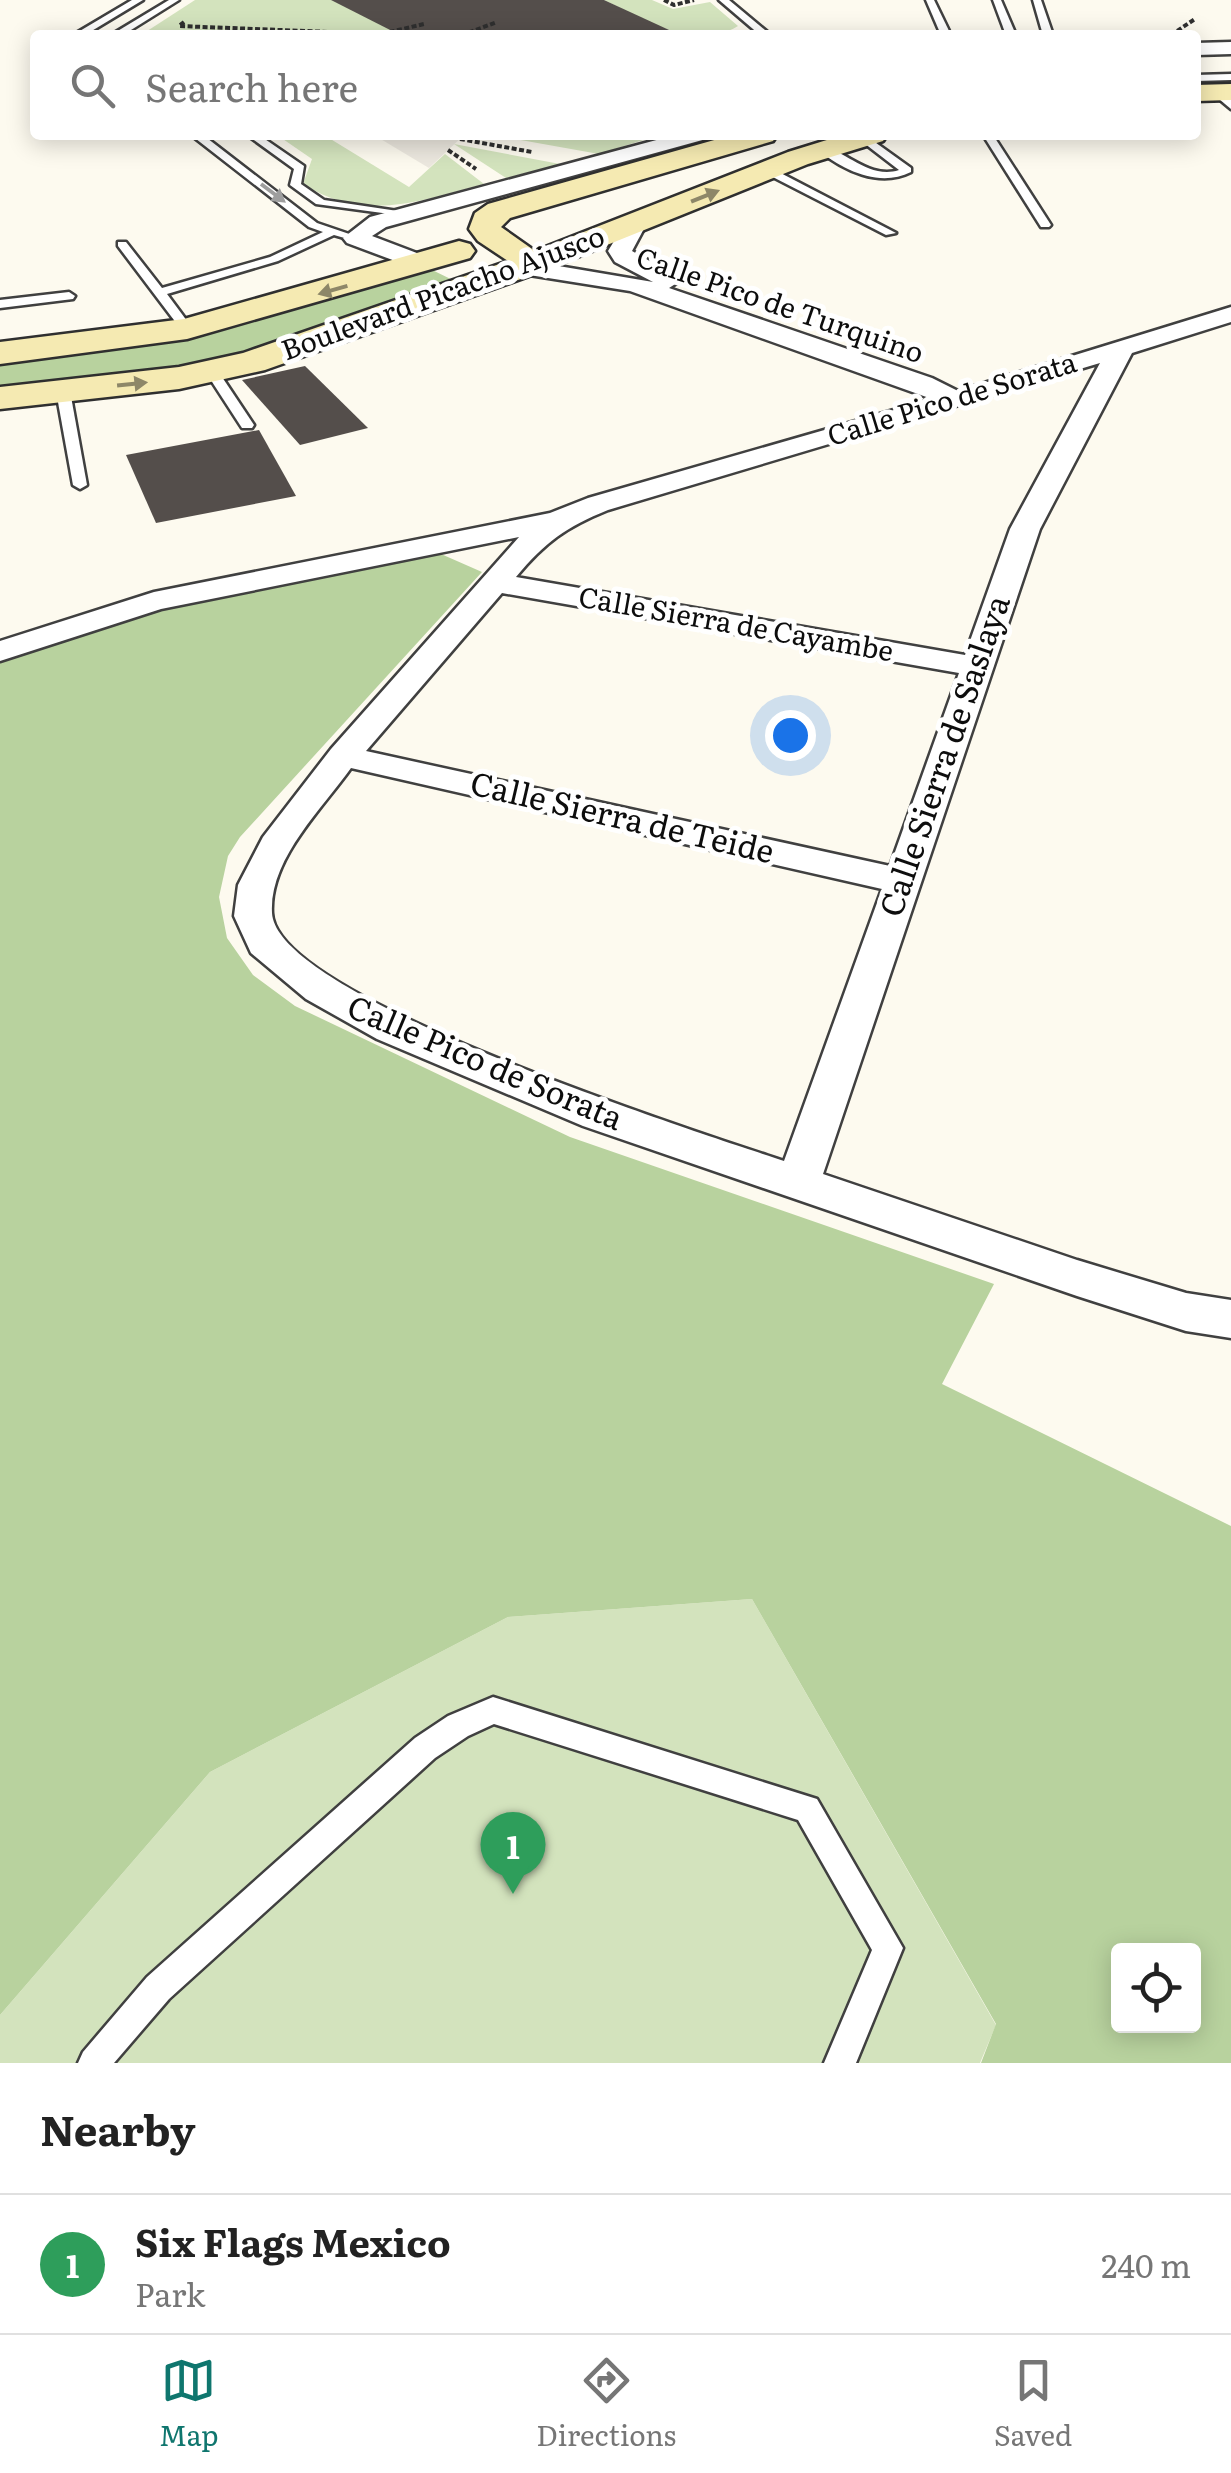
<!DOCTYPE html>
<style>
:root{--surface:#fff;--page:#f6f6f6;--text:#222;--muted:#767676;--line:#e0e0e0;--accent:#0f766e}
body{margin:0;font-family:Literata,serif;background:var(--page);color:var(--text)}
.controls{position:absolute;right:30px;bottom:30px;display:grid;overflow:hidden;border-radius:10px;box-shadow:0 5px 25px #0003}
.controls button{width:90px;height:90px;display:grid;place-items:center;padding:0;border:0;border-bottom:2px solid var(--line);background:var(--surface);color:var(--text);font:50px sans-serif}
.you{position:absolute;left:790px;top:735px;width:35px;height:35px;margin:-25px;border:8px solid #fff;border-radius:50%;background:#1a73e8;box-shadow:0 0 0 15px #1a73e833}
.badge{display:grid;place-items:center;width:65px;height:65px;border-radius:50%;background:var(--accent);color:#fff;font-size:32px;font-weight:700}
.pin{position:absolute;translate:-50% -82px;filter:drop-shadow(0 2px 5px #0008)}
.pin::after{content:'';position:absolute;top:52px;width:35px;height:30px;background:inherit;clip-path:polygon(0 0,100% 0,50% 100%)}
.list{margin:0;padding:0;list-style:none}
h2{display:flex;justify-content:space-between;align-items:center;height:130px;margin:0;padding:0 40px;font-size:42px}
h2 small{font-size:32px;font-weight:400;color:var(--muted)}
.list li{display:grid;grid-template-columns:65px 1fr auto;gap:30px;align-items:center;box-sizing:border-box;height:140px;padding:0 40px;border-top:2px solid var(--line)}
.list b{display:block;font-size:38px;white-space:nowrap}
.list p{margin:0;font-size:32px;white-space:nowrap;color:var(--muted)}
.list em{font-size:32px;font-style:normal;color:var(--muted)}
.icon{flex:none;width:55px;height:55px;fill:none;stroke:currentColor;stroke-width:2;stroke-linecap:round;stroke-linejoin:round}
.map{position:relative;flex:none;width:1231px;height:2063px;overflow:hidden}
.search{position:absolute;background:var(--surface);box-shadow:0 5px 25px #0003;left:30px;right:30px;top:30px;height:110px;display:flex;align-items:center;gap:25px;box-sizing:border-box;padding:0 35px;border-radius:10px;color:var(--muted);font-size:38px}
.sheet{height:270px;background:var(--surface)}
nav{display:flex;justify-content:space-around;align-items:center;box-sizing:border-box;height:140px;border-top:2px solid var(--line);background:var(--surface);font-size:28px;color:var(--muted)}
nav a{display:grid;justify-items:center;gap:5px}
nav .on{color:var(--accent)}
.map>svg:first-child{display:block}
.green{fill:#d3e3bd}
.forest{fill:#b8d29e;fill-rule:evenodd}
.plaza{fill:#ece8df}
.building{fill:#544e4b}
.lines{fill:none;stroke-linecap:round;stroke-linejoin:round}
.service-casing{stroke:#404040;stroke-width:5}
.minor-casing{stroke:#404040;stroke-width:5}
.secondary-casing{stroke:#2f2f2f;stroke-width:5}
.path{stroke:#2f2f2f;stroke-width:4;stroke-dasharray:5 2.5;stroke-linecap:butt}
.service{fill:#fff;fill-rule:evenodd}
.minor{fill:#fff;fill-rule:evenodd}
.secondary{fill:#f5eab2;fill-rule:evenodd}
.oneway{fill:#9e9e9e}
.oneway2{fill:#8d8768}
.labels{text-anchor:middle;stroke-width:10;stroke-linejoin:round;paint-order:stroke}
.far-street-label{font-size:28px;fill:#0d0d0d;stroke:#fff}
.street-label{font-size:32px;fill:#0d0d0d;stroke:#fff}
</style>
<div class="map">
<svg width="1231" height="2063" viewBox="0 0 1231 2063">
<rect width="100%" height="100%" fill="#fdfaef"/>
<!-- green -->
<g class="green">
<path d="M195 0H366L400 35H141Z"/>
<path d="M604 0H652L673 9 710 2 738 26C695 53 645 19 604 0Z"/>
<path d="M277 135H324L409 187 445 154 484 184C419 201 365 223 303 184L312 159Z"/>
<path d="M493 135H659L599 154Z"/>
<path d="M454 144 560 164 506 178Z"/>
<path d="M752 1599 996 2025 980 2063H0V2015L210 1772 508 1617Z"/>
</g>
<!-- forest -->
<g class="forest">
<path d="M424 266 467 287 251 360 0 397V353L190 330Z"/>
<path d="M441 554 482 572 240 837 228 856 219 897 227 938 253 975 295 1006 570 1137 994 1284 942 1384 1231 1526V2063H981L996 2024 752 1599 508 1617 210 1772 0 2015V663L148 613ZM1118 1950H1194V2026H1118Z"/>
</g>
<!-- plaza -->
<path class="plaza" d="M374 135H464L429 168Z"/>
<!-- building -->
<g class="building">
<path d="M331 0H604L680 35H400Z"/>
<path d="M305 366 368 428 300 445 242 380Z"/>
<path d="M259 430 296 496 156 523 126 455Z"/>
</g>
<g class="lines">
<!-- service casing -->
<g class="service-casing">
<g id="service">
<path d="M132 0H143L85 35H73Z"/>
<path d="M169 0H179L123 35H111Z"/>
<path d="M719 0H729L771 35H760Z"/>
<path d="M926 0H934L951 35H941Z"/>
<path d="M993 0H1001L1016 35H1006Z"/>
<path d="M1033 0H1041L1053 35H1043Z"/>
<path d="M1231 74V80L1196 81V75Z"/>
<path d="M1213 90H1221L1231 100V109L1213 94Z"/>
<path d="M191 135H203L317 223 361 238 355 241 334 235 278 261 167 294 193 329 183 332 118 246V242H126L162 288 270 257 323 232 309 227Z"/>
<path d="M247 135H259L304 166 301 184 324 200 418 214 412 217 316 204 290 185 294 169Z"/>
<path d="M865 135 911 168V172C879 188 843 170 818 150 840 142 866 181 899 170L860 140V136Z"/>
<path d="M983 135H993L1051 225 1049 227H1041Z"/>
<path d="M763 168H771L896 233 886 235 763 172Z"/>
<path d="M69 292 75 296 73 299 0 308V300Z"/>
<path d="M206 368H216L254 425 252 428H242L205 371Z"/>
<path d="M63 387 70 391 87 485 80 489 73 485 56 391Z"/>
<path d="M493 1697 817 1799 903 1948 856 2063H824L872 1950 798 1820 494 1724 468 1736 435 1758 169 1999 114 2063H78L83 2052 147 1977 415 1738 448 1716Z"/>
</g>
</g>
<!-- minor casing -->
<g class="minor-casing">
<g id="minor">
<path d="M1231 42V54L1196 55V43Z"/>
<path d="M675 135H709L706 139 386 227 372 236 430 258 434 263 430 268H414L347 243 343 238 370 217Z"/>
<path d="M636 216 647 223 632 251 676 276 680 281 669 288 932 378 958 391 1231 307V322L1132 353 1040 529 823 1174 1077 1260 1186 1293 1231 1300V1338L1186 1331 1077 1296 583 1126 377 1039 306 999 251 953 234 916 238 885 263 837 331 749 519 537 161 609 0 661V641L154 592 550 513 588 498 932 399 630 291 523 274 511 267 523 260 653 282 615 262 608 251 628 218ZM1100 363 1010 529 965 655 516 577C545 542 566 527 608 510ZM502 593 959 673 890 866 366 751ZM351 768 882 889 784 1161C703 1134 276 998 272 913 269 859 322 809 351 768Z"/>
</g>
</g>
<!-- secondary casing -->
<g class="secondary-casing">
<g id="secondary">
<path d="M1231 84V100L1196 101V85Z"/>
<path d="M732 135H777L773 141 510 218 501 227 535 251 788 152 843 135H887L883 141 808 164 535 274 265 370 179 389 0 409V387L179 367 243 353 508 261 478 241 469 229 475 213 488 204Z"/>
<path d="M459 241 470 244 475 251 470 258 187 339 0 364V342L184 319Z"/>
</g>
</g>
<!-- path -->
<g class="path">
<path d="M664 0 674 5 694 0"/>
<path d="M184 22 179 26 381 34 424 24"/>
<path d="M462 35 497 22"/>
<path d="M1171 35 1195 19"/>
<path d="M460 139 532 152"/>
<path d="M448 150 476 169"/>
</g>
<!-- service -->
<use href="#service" class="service"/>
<!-- minor -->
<use href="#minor" class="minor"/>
<!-- secondary -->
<use href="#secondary" class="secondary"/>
</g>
<!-- one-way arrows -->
<defs><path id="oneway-solid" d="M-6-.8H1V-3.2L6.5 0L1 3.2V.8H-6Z" transform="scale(2.5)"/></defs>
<use class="oneway" href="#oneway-solid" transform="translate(273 193) rotate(37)"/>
<g class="oneway2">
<use href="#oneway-solid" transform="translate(705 196) rotate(-22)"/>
<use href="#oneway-solid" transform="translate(333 290) rotate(164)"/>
<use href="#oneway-solid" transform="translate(132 384) rotate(-6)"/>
</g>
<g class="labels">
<!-- far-street labels -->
<g class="far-street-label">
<text transform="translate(443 293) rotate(-20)" y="10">Boulevard Picacho Ajusco</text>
<text transform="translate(780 305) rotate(19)" y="10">Calle Pico de Turquino</text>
<text transform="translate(952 399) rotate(-17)" y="10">Calle Pico de Sorata</text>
<text transform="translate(736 624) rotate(10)" y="10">Calle Sierra de Cayambe</text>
</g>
<!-- street labels -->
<g class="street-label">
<text transform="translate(945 756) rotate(-71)" y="11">Calle Sierra de Saslaya</text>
<text transform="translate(622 818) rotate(13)" y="11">Calle Sierra de Teide</text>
<text transform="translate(485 1063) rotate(23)" y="11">Calle Pico de Sorata</text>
</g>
</g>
</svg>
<div class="controls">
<button><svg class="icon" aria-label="locate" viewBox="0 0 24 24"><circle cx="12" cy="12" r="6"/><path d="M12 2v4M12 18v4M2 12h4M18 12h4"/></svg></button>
</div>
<div class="you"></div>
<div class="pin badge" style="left:513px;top:1894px;background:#2e9e5b">1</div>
<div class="search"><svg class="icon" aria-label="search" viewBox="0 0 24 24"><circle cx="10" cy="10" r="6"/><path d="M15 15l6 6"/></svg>Search here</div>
</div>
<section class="sheet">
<h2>Nearby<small></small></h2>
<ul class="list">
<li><span class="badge" style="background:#2e9e5b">1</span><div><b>Six Flags Mexico</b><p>Park</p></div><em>240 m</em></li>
</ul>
</section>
<nav>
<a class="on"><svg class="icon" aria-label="map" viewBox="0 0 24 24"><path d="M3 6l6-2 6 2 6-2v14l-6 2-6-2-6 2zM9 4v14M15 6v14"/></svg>Map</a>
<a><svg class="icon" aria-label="directions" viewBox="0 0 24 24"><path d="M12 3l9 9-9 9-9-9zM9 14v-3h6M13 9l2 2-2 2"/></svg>Directions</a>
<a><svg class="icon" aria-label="saved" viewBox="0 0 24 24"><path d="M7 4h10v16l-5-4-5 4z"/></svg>Saved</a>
</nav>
